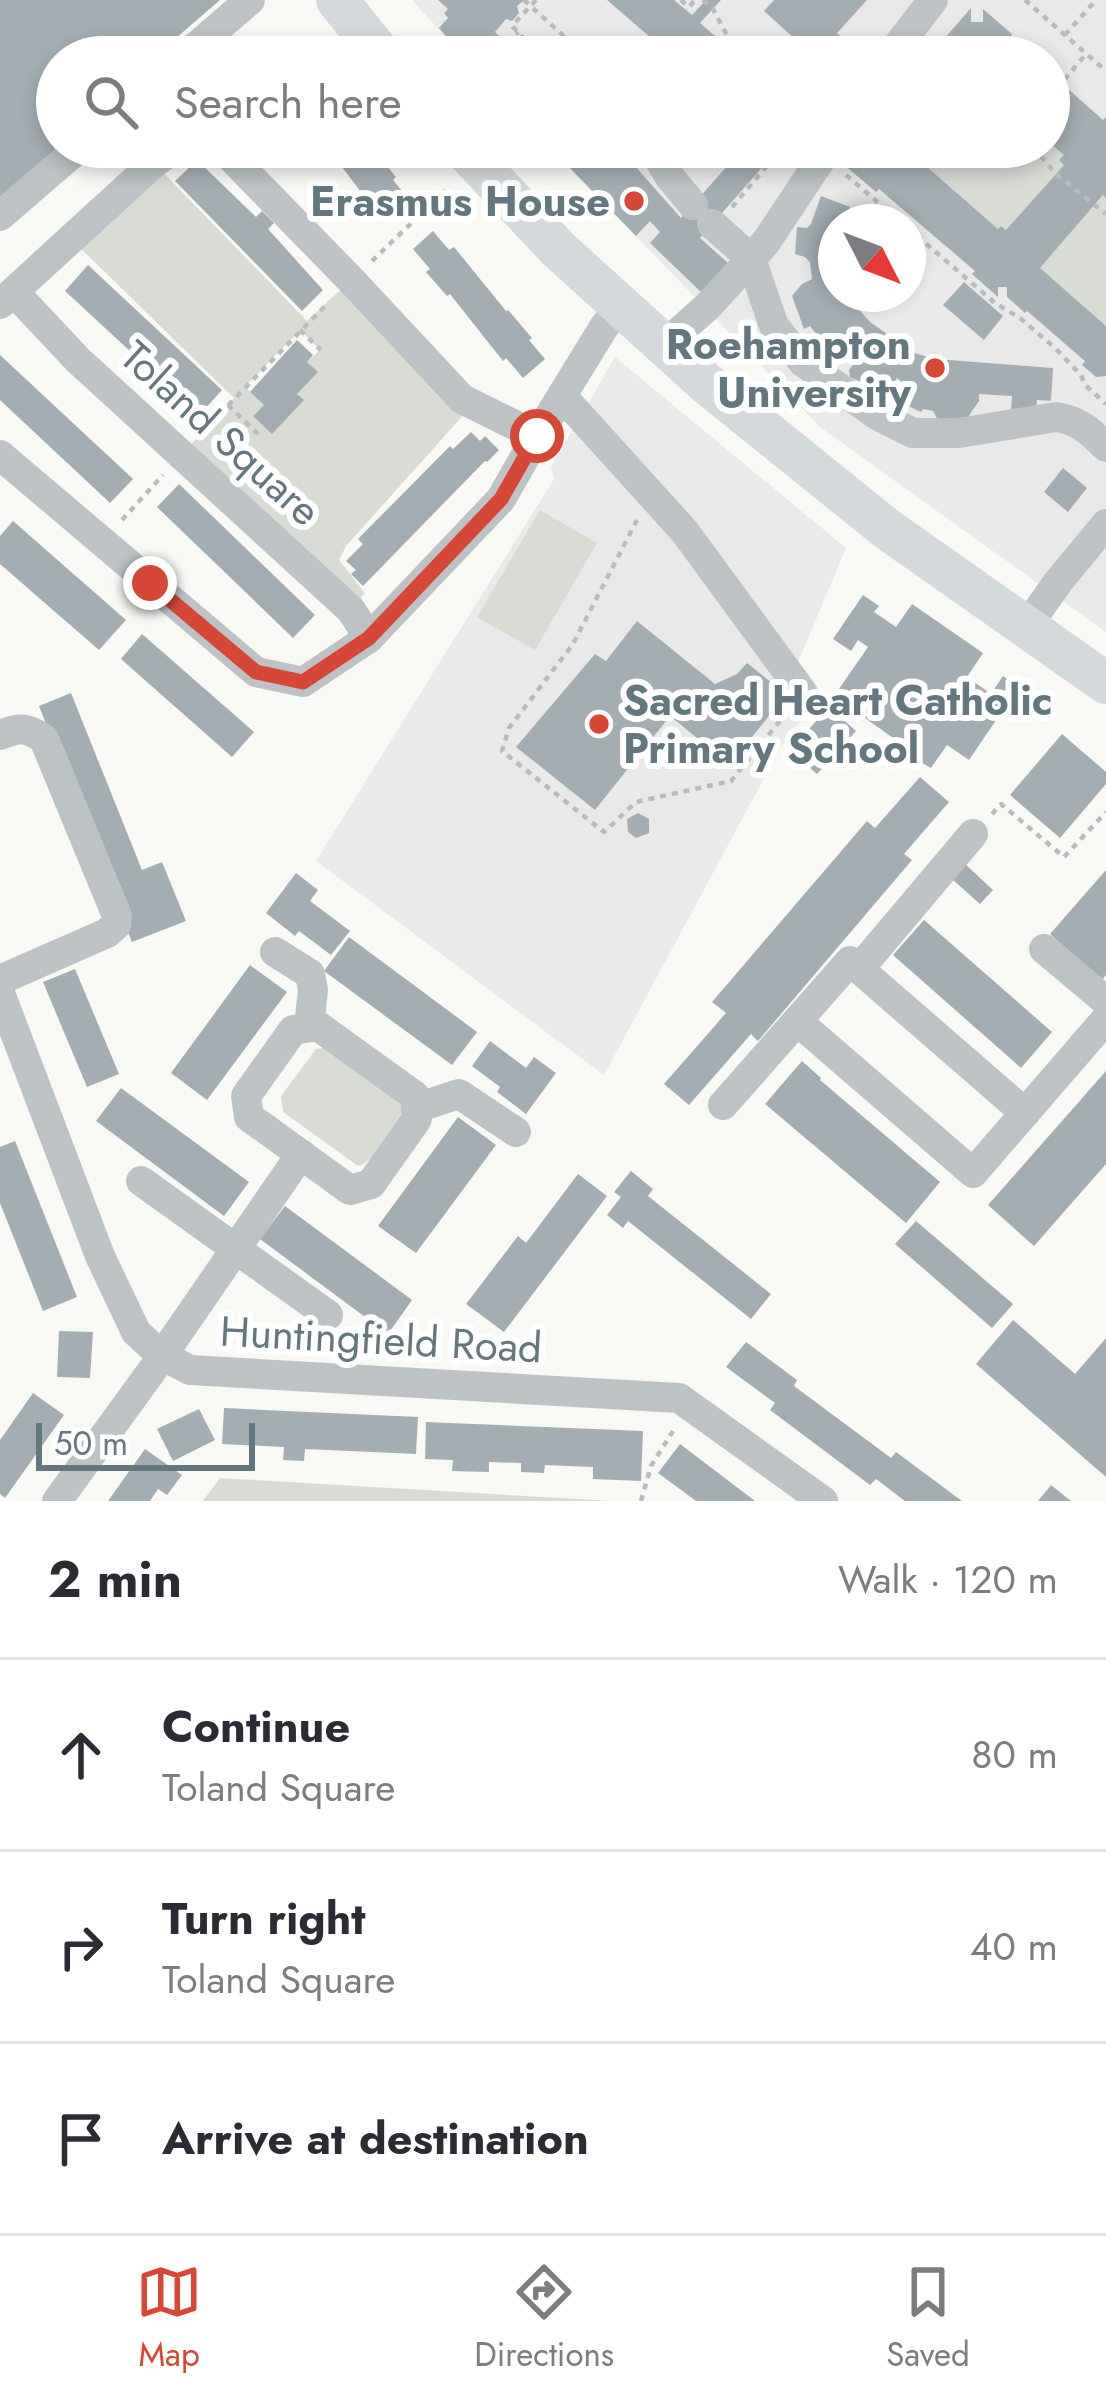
<!DOCTYPE html>
<meta charset="utf-8">
<style>
:root{--surface:#fff;--page:#f2f2f3;--text:#2b2b33;--muted:#7c7c81;--line:#e1e1e2;--accent:#d74736}
body{margin:0;font-family:Jost,sans-serif;background:var(--page);color:var(--text)}
.compass{position:absolute;left:818px;top:204px;width:108px;height:108px;border-radius:50%;background:var(--surface);box-shadow:0 6px 18px #0003;rotate:132deg}
.scale{position:absolute;left:36px;bottom:30px;width:219px;box-sizing:border-box;padding-left:12px;border:6px solid #65777e;border-top:0;font-size:33px;line-height:42px;white-space:nowrap;color:#65777e;-webkit-text-stroke:9px #fff;paint-order:stroke}
.stop{position:absolute;width:36px;height:36px;margin:-27px;border:9px solid #d74736;border-radius:50%;background:#fff}
.stop.end{background:#d74736;border-color:#fff;box-shadow:0 3px 12px #0008}
.list{margin:0;padding:0;list-style:none}
h2{display:flex;justify-content:space-between;align-items:center;height:156px;margin:0;padding:0 48px;font-size:51px}
h2 small{font-size:39px;font-weight:400;color:var(--muted)}
.list li{display:grid;grid-template-columns:78px 1fr auto;gap:36px;align-items:center;box-sizing:border-box;height:192px;padding:0 48px;border-top:3px solid var(--line)}
.list b{display:block;font-size:45px;white-space:nowrap}
.list p{margin:0;font-size:39px;white-space:nowrap;color:var(--muted)}
.list em{font-size:39px;font-style:normal;color:var(--muted)}
.icon{flex:none;width:66px;height:66px;fill:none;stroke:currentColor;stroke-width:2;stroke-linecap:round;stroke-linejoin:round}
.map{position:relative;flex:none;width:1106px;height:1501px;overflow:hidden}
.search{position:absolute;background:var(--surface);box-shadow:0 6px 18px #0003;left:36px;right:36px;top:36px;height:132px;display:flex;align-items:center;gap:30px;box-sizing:border-box;padding:0 42px;border-radius:66px;color:var(--muted);font-size:45px}
.sheet{height:732px;background:var(--surface)}
nav{display:flex;justify-content:space-around;align-items:center;box-sizing:border-box;height:168px;border-top:3px solid var(--line);background:var(--surface);font-size:33px;color:var(--muted)}
nav a{display:grid;justify-items:center;gap:6px}
nav .on{color:var(--accent)}
.map>svg:first-child{display:block}
.built{fill:#e9e9e9;fill-rule:evenodd}
.green{fill:#d8dcd5;fill-rule:evenodd}
.building{fill:#a4aeb2}
.lines{fill:none;stroke-linecap:round;stroke-linejoin:round}
.path{stroke:#b8bcbe;stroke-width:4.5;stroke-dasharray:6 6;stroke-linecap:butt}
.minor{stroke:#bdc3c5;stroke-width:30}
.highway{stroke:#d4d9db;stroke-width:42}
.route{stroke:#d74736;stroke-width:15}
.poi-dot{fill:#d74736;stroke:#fff;stroke-width:4.5}
.labels{text-anchor:middle;stroke-width:12;stroke-linejoin:round;paint-order:stroke}
.poi-label{font-size:42px;font-weight:bold;fill:#65777e;stroke:#fff;text-anchor:end}
.street-label{font-size:42px;fill:#65777e;stroke:#fff}
</style>
<div class="map">
<svg width="1106" height="1501" viewBox="0 0 1106 1501">
<rect width="100%" height="100%" fill="#f8f8f5"/>
<!-- built -->
<g class="built">
<path d="M412 0H1106V632L821 428 550 147H1049V57H464ZM836 222H908V294H836Z"/>
<path d="M615 357 846 548 796 667 816 702 781 747 604 1075 316 861 554 479 551 467Z"/>
</g>
<!-- green -->
<g class="green">
<path d="M1049 142 1064 155 1060 160 1064 165 1006 230 1002 226 998 229 918 159V151L921 147H1049Z"/>
<path d="M154 163 307 321 351 280 467 411 346 546 339 560 365 593 351 610 182 454 234 398 72 240ZM300 330 320 350 307 362 317 372 297 394 303 400 253 416 264 405 245 387Z"/>
<path d="M1103 196 1106 198V326L1040 268Z"/>
<path d="M540 510 597 543 535 650 477 617Z"/>
<path d="M330 1047 404 1100C404 1122 379 1160 358 1166L283 1112 281 1096 316 1049Z"/>
<path d="M220 1478 611 1501H203Z"/>
</g>
<!-- building -->
<g class="building">
<path d="M0 0H220L154 57H109L94 40 75 57H57V72L51 77 57 85V150L0 198Z"/>
<path d="M438 0H524L517 6 519 13 512 21 506 19 495 32 499 36 500 42 495 47 505 56 516 46H524L534 57H464L439 28 448 18 444 13 448 9Z"/>
<path d="M607 0H674L692 15 706 0H721L700 23 739 57H657L644 46 651 38Z"/>
<path d="M774 0H867L837 33 849 44 837 57H815L764 11Z"/>
<path d="M971 8V22H983V9L1012 34 1010 38 1032 57H937L948 45 943 40Z"/>
<path d="M1049 72 1103 120 1106 117V198L1103 195 1040 268 1106 326V376L1096 377 1082 365 1085 361 1027 311 1025 313 1007 297V287H998V297L972 274 975 271 879 189 876 192 843 164 852 163 851 152 843 153 848 147H921L918 151 922 155 918 159 998 229 1001 226 1006 230 1064 165 1059 160 1064 155 1049 142Z"/>
<path d="M327 147 373 149 396 177 393 180 409 199 387 217 370 197 367 200Z"/>
<path d="M558 147H618L681 218 744 147H780L700 238 728 263 702 293 650 243 660 232 650 221 636 236 563 161 567 157Z"/>
<path d="M197 160 256 217 262 211 274 223 268 229 323 290 302 311 175 181Z"/>
<path d="M821 196 850 207 845 222H836V294H850L854 304 870 322 914 353 935 359 1053 368 1051 401 1037 400 1036 412 1011 410 1012 396 979 394V401L968 417 938 420 933 411 923 409 921 412 895 400 902 382 897 378 892 385 879 391 850 377 849 370 860 354 849 344 833 358 814 340 818 336 810 326 804 329 792 296 802 284 812 279 810 262 805 257 795 254 797 227 807 228 811 224Z"/>
<path d="M433 231 449 250 454 247 506 311 508 310 532 338 529 340 545 359 523 378 506 358 503 361 450 294 447 296 426 272 430 269 413 249Z"/>
<path d="M88 265 222 390 202 412 184 396 182 399 65 291Z"/>
<path d="M964 282 1003 316 984 340 943 305Z"/>
<path d="M297 340 313 355 307 362 318 372 297 394 304 400 272 434 253 416 264 405 250 392Z"/>
<path d="M0 355 133 479 110 503 0 400Z"/>
<path d="M471 432 480 441 485 436 499 450 487 462 485 461 363 586 351 574 356 570 346 561 363 544 358 539 450 446 453 449Z"/>
<path d="M1063 468 1087 488 1068 512 1044 492Z"/>
<path d="M179 484 315 615 293 638 157 507Z"/>
<path d="M13 521 126 620 99 650 0 564V536Z"/>
<path d="M863 595 879 606 874 612 896 627 912 604 983 653 967 677 991 694 1003 676 1027 692 1013 712 1005 707 969 760 947 745 931 768 905 753 894 743 896 740 865 718 862 721 832 699 868 647 858 640 851 651 833 639Z"/>
<path d="M637 621 715 684 737 674 747 663 786 694 730 765 670 716 595 810 516 747 595 654 606 661Z"/>
<path d="M142 634 254 732 232 757 121 659Z"/>
<path d="M71 693 142 870 162 862 186 921 132 942 39 706Z"/>
<path d="M829 707 856 731 817 774 790 750Z"/>
<path d="M1062 734 1106 772V784L1060 838 1010 795Z"/>
<path d="M920 777 949 802 904 854 912 860 758 1041 751 1034 689 1105 664 1084 726 1013 712 1002 867 821 875 828Z"/>
<path d="M638 813 649 819V833L636 838 628 832 627 819Z"/>
<path d="M965 864 993 890 980 904 952 879Z"/>
<path d="M1106 870V975L1102 980 1050 934Z"/>
<path d="M296 873 318 890 310 901 350 931 331 955 299 931 295 936 266 913Z"/>
<path d="M924 920 1052 1032 1021 1068 893 955Z"/>
<path d="M349 937 477 1032 452 1065 324 971Z"/>
<path d="M250 965 287 992 207 1100 171 1073Z"/>
<path d="M75 969 119 1074 87 1087 43 982Z"/>
<path d="M490 1041 526 1068 534 1057 556 1073 526 1114 497 1092 500 1087 472 1066Z"/>
<path d="M802 1061 821 1078 820 1080 940 1182 906 1223 765 1104Z"/>
<path d="M1106 1071V1164L1034 1246 988 1205Z"/>
<path d="M121 1088 249 1182 224 1216 96 1121Z"/>
<path d="M458 1117 496 1145 416 1253 378 1226Z"/>
<path d="M15 1141 77 1297 43 1311 0 1203V1147Z"/>
<path d="M631 1171 653 1189 648 1196 771 1294 751 1319 628 1221 623 1228 607 1215 621 1197 614 1192Z"/>
<path d="M578 1174 607 1196 504 1332 466 1304 518 1236 526 1243Z"/>
<path d="M285 1206 412 1300 388 1334 260 1239Z"/>
<path d="M916 1221 1013 1304 992 1328 895 1244Z"/>
<path d="M1013 1320 1075 1374 1106 1338V1477L976 1364Z"/>
<path d="M59 1331 93 1332 90 1378 57 1377Z"/>
<path d="M746 1342 797 1380 794 1386 891 1458 896 1452 962 1501H905L876 1479 870 1485 770 1410 775 1403 726 1367Z"/>
<path d="M33 1393 64 1415 5 1498 0 1494V1440Z"/>
<path d="M224 1408 418 1417 416 1454 305 1449 304 1461 283 1460 284 1447 222 1444Z"/>
<path d="M199 1409 215 1440 173 1461 157 1429Z"/>
<path d="M426 1422 643 1431 641 1481 593 1479V1467L545 1465 544 1473 521 1472V1463L489 1462V1472L452 1471 453 1460 425 1459Z"/>
<path d="M680 1444 755 1501H696L692 1498 658 1473Z"/>
<path d="M145 1449 182 1475 167 1495 158 1489 150 1501H108Z"/>
<path d="M1051 1485 1071 1501H1038Z"/>
</g>
<g class="lines">
<!-- path -->
<g class="path">
<path d="M524 0 587 57"/>
<path d="M536 0 512 26 541 57"/>
<path d="M681 0 689 7 695 0"/>
<path d="M703 0 713 9 730 41 748 57"/>
<path d="M1025 0 1106 71"/>
<path d="M1065 35 1096 0"/>
<path d="M500 52 518 32"/>
<path d="M1049 98 1086 54"/>
<path d="M1033 147 1056 174 1106 214"/>
<path d="M846 175 901 222"/>
<path d="M732 207 783 147"/>
<path d="M908 228 995 303 1020 318 1055 348 1081 375 1085 385 1106 404"/>
<path d="M372 261 450 186"/>
<path d="M300 330 321 350"/>
<path d="M228 405 258 434"/>
<path d="M203 431 329 302"/>
<path d="M122 520 163 475"/>
<path d="M637 520 573 644 509 728 502 751 604 832 636 802 731 781 784 716"/>
<path d="M992 814 1001 804 1064 857 1106 812"/>
<path d="M641 1501 651 1466 673 1431"/>
</g>
<!-- minor -->
<g class="minor">
<path d="M184 57 250 0"/>
<path d="M889 57 933 0"/>
<path d="M221 147 351 280 462 399 537 436 604 327 620 306"/>
<path d="M652 147 669 176 693 205"/>
<path d="M829 147 766 242 751 259 774 326 803 362 877 415 913 433H959L1056 417C1078 420 1090 431 1106 447"/>
<path d="M0 216 80 147"/>
<path d="M0 304 154 163 177 147"/>
<path d="M664 345 707 307 751 259 712 224"/>
<path d="M562 396 685 532 803 693"/>
<path d="M0 455 256 672 303 682 369 638 351 610 78 360 14 292"/>
<path d="M1027 626 1058 582 1106 524"/>
<path d="M369 638 501 499 537 436"/>
<path d="M0 735C19 727 27 727 44 739L117 916 116 925 107 933 0 980"/>
<path d="M1044 949 1106 1001"/>
<path d="M275 952 310 974 313 990 309 1027"/>
<path d="M859 969 973 834"/>
<path d="M0 993 100 1256 136 1332 161 1355 190 1370 679 1398 823 1501"/>
<path d="M797 1021 973 1173 1106 1019"/>
<path d="M318 1026 415 1096 417 1119 371 1184 350 1190 249 1117 246 1096 293 1030Z"/>
<path d="M723 1105 850 961 1025 1113"/>
<path d="M416 1108 459 1094 516 1132"/>
<path d="M141 1181 328 1315"/>
<path d="M57 1501 151 1372 301 1154"/>
</g>
<!-- highway -->
<g class="highway">
<path d="M337 0 383 57"/>
<path d="M462 147 558 249 707 384 887 529 1106 683"/>
</g>
</g>
<g class="lines">
<!-- route -->
<path class="route" d="M150 583 256 672 303 682 369 638 501 499 537 436"/>
</g>
<!-- markers -->
<g class="poi-dot">
<circle cx="634" cy="201" r="12"/>
<circle cx="935" cy="368" r="12"/>
<circle cx="599" cy="724" r="12"/>
</g>
<g class="labels">
<!-- poi labels -->
<g class="poi-label">
<text x="610" y="216">Erasmus House</text>
<text x="911" y="359">Roehampton<tspan x="911" dy="48">University</tspan></text>
<text x="623" y="715" text-anchor="start">Sacred Heart Catholic<tspan x="623" dy="48">Primary School</tspan></text>
</g>
<!-- street labels -->
<g class="street-label">
<text transform="translate(221 433) rotate(42)" y="15">Toland Square</text>
<text transform="translate(381 1339) rotate(3)" y="15">Huntingfield Road</text>
</g>
</g>
</svg>
<svg class="compass" viewBox="-18 -18 36 36"><path d="M0-13l5 13h-10z" fill="#e53935"/><path d="M0 13l5-13h-10z" fill="#7c7c81"/></svg>
<div class="scale">50 m</div>
<div class="stop" style="left:537px;top:436px"></div>
<div class="stop end" style="left:150px;top:583px"></div>
<div class="search"><svg class="icon" aria-label="search" viewBox="0 0 24 24"><circle cx="10" cy="10" r="6"/><path d="M15 15l6 6"/></svg>Search here</div>
</div>
<section class="sheet">
<h2>2 min<small>Walk · 120 m</small></h2>
<ul class="list">
<li><svg class="icon" aria-label="ahead" viewBox="0 0 24 24"><path d="M12 20V5M6 11l6-6 6 6"/></svg><div><b>Continue</b><p>Toland Square</p></div><em>80 m</em></li>
<li><svg class="icon" aria-label="right" viewBox="0 0 24 24"><path d="M7 20v-9h11M14 6l5 5-5 5"/></svg><div><b>Turn right</b><p>Toland Square</p></div><em>40 m</em></li>
<li><svg class="icon" aria-label="arrive" viewBox="0 0 24 24"><path d="M6 21V4h12l-3 4 3 4H6"/></svg><div><b>Arrive at destination</b></div></li>
</ul>
</section>
<nav>
<a class="on"><svg class="icon" aria-label="map" viewBox="0 0 24 24"><path d="M3 6l6-2 6 2 6-2v14l-6 2-6-2-6 2zM9 4v14M15 6v14"/></svg>Map</a>
<a><svg class="icon" aria-label="directions" viewBox="0 0 24 24"><path d="M12 3l9 9-9 9-9-9zM9 14v-3h6M13 9l2 2-2 2"/></svg>Directions</a>
<a><svg class="icon" aria-label="saved" viewBox="0 0 24 24"><path d="M7 4h10v16l-5-4-5 4z"/></svg>Saved</a>
</nav>
